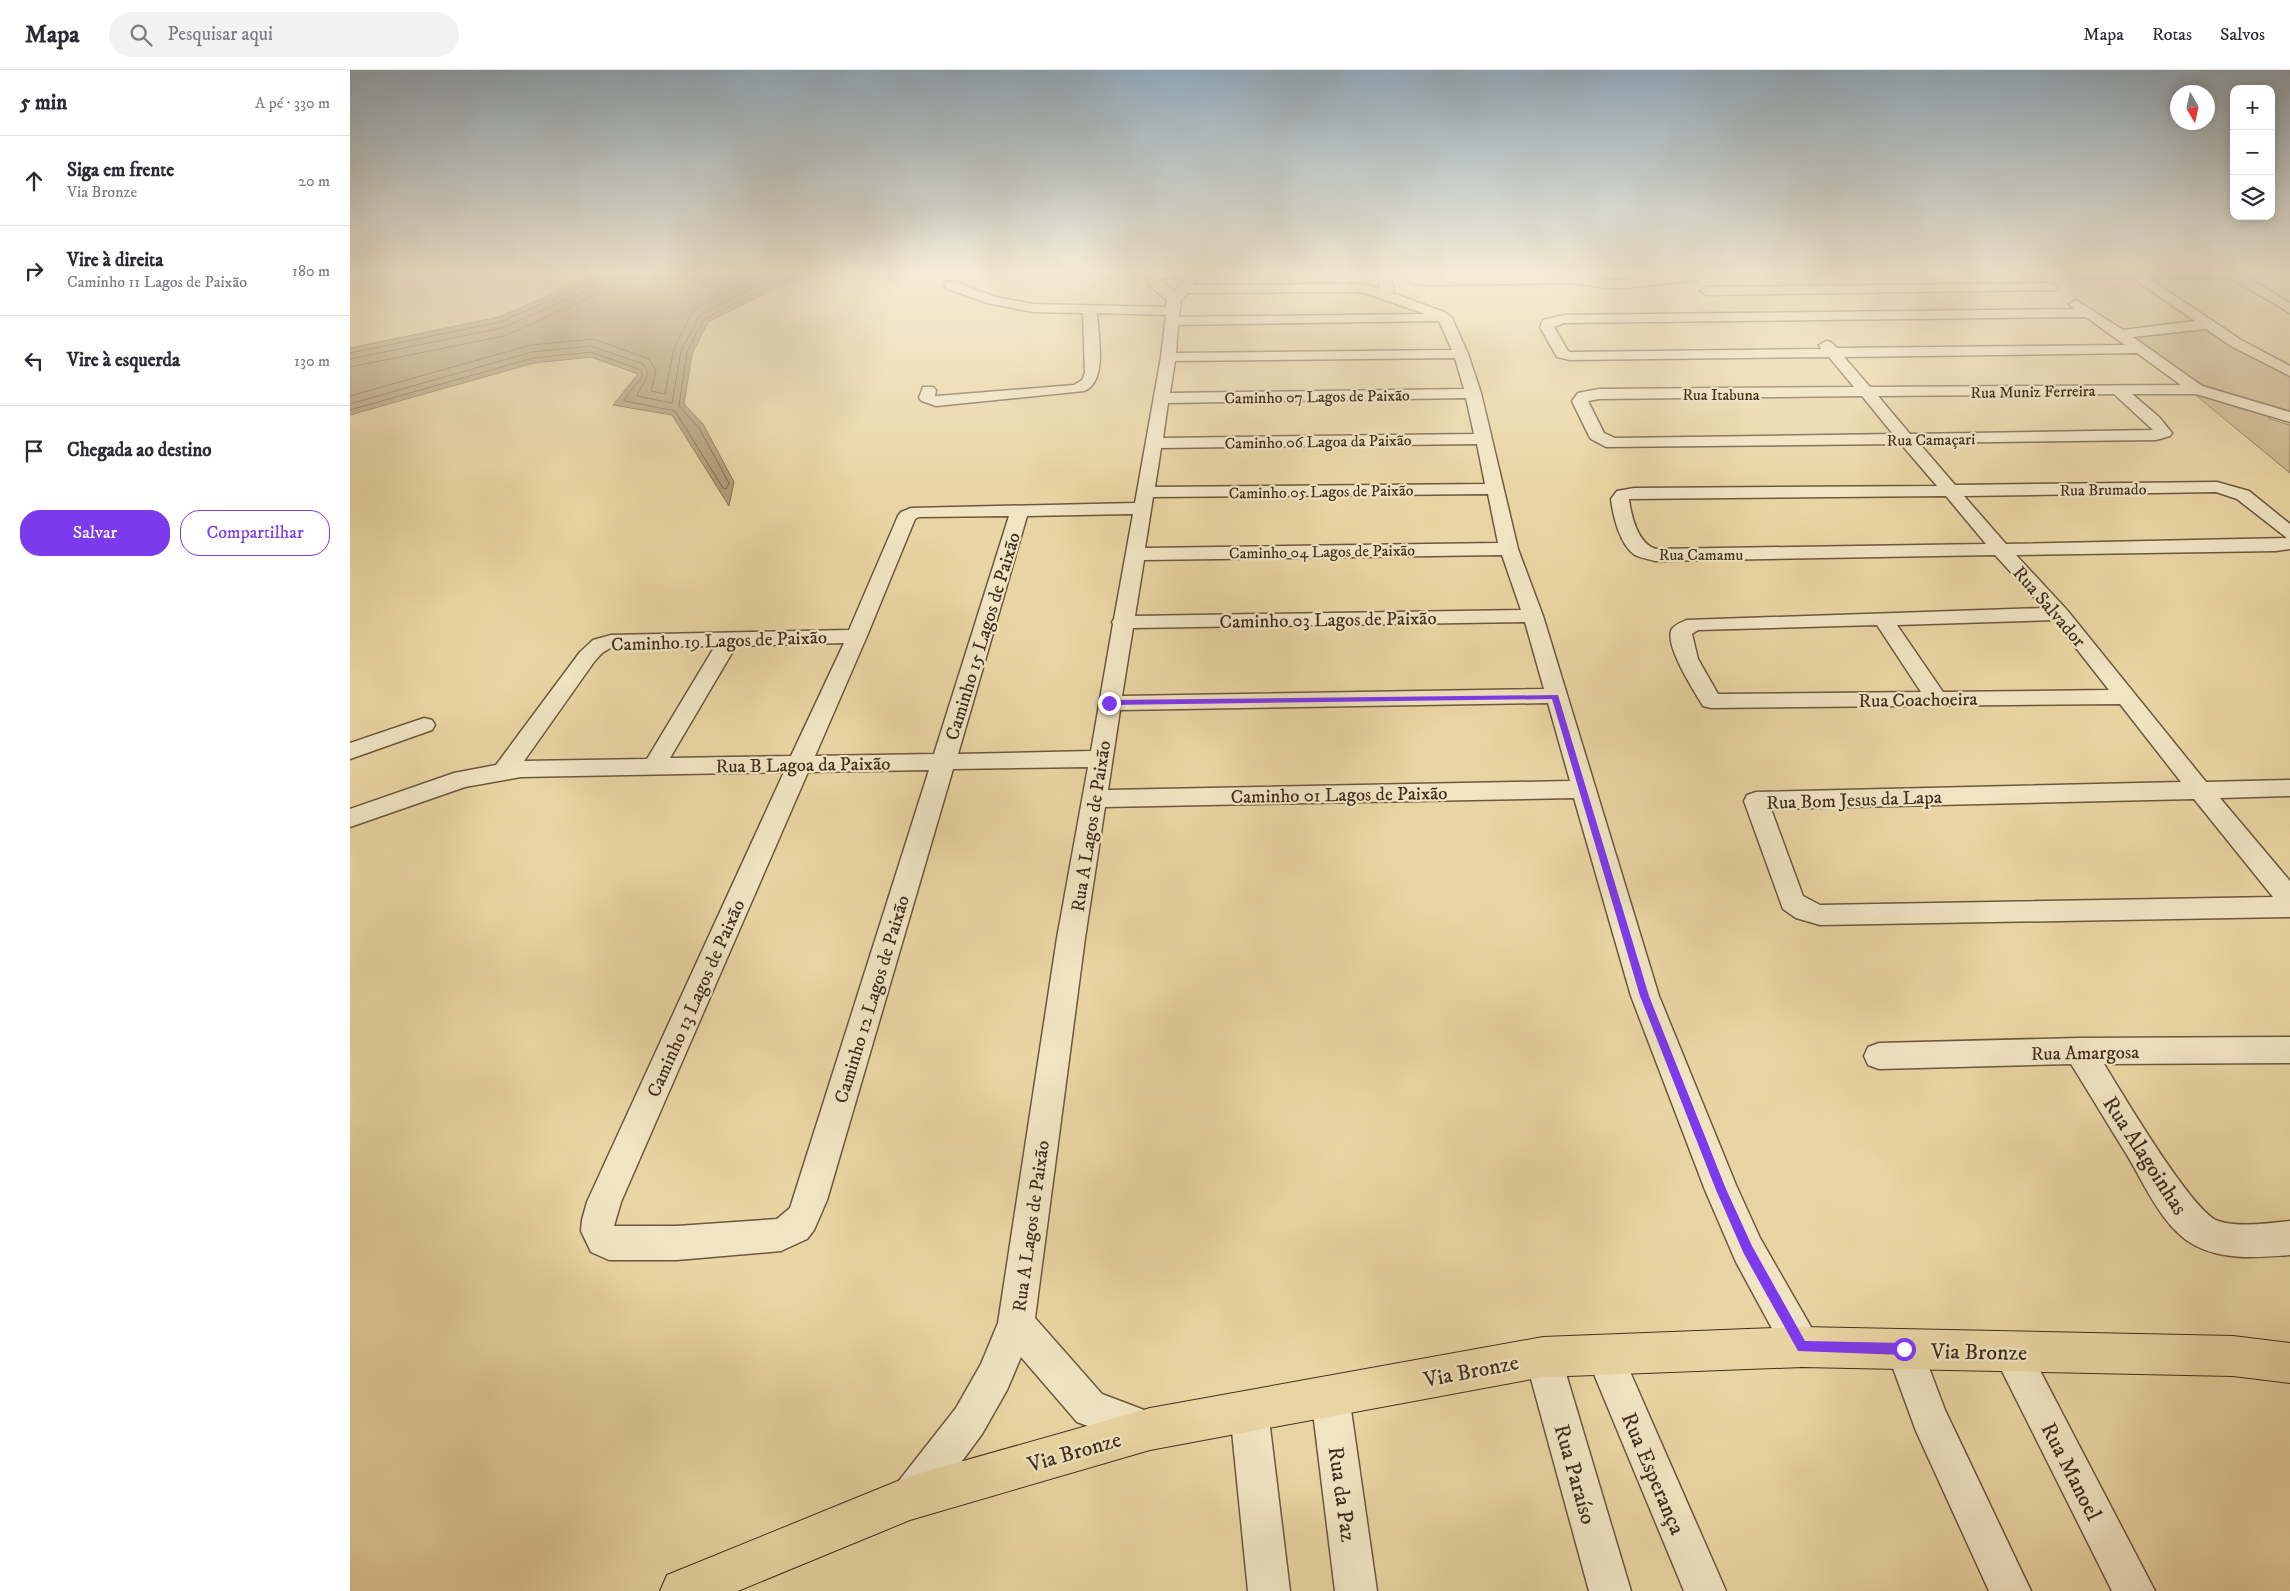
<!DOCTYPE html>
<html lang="pt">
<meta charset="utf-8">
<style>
:root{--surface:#fff;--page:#f2f2f3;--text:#2b2b33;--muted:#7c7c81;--line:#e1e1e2;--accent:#7c3aed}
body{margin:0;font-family:"IM FELL DW Pica",serif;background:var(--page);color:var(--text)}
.controls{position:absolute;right:15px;top:15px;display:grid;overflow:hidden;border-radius:10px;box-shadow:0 2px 12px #0003}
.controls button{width:45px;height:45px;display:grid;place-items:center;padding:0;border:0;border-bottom:1px solid var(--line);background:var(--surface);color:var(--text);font:25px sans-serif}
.compass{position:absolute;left:1820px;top:15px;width:45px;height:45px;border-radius:50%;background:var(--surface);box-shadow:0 2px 12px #0003;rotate:171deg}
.stop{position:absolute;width:15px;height:15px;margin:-11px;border:4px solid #7c3aed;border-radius:50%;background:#fff}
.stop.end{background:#7c3aed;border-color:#fff;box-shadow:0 1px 5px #0008}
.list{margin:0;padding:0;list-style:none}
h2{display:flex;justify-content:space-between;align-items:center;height:65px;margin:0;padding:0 20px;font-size:21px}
h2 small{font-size:16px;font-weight:400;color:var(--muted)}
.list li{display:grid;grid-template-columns:32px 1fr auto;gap:15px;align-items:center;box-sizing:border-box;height:90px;padding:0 20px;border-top:1px solid var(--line)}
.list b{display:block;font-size:19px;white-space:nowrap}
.list p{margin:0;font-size:16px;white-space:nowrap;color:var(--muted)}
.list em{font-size:16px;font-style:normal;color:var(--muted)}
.actions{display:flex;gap:10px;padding:15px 20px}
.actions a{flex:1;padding:11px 0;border:1px solid var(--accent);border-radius:20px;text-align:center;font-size:18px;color:var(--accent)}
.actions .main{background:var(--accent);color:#fff}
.icon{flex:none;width:28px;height:28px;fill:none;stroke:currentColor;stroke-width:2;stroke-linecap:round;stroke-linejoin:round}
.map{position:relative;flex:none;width:1940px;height:1521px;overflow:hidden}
header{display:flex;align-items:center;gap:30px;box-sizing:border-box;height:70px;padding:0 25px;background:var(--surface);border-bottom:1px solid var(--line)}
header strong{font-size:24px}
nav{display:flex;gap:28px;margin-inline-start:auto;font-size:18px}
.search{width:350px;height:45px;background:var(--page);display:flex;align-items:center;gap:12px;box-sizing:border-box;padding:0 18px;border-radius:28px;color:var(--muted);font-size:19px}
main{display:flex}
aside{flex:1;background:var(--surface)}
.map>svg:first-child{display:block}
.green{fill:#cdb88c;stroke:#887255}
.water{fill:#b09c76;stroke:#847053}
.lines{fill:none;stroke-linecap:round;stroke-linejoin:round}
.shore{stroke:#79644a;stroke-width:1}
.minor-casing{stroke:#6c573f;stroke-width:3}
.major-casing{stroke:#422d1e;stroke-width:2}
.minor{fill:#f1e4c3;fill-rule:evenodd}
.major{fill:#e9d5a3;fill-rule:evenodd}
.route{fill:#7c3aed}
.labels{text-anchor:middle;stroke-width:4.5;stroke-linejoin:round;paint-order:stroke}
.far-street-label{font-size:16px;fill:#422d1e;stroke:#f1e4c3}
.street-label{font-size:19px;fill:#422d1e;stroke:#f1e4c3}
.near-street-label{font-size:22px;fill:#422d1e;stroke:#f1e4c3}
</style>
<header>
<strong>Mapa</strong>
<div class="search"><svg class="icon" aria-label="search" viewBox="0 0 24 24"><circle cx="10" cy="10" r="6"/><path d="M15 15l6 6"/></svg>Pesquisar aqui</div>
<nav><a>Mapa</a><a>Rotas</a><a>Salvos</a></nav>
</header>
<main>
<aside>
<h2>5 min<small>A pé · 330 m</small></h2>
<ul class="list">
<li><svg class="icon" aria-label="ahead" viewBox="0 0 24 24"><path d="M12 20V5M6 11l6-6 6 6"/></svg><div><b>Siga em frente</b><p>Via Bronze</p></div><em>20 m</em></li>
<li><svg class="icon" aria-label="right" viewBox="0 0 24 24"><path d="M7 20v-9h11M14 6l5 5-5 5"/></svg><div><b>Vire à direita</b><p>Caminho 11 Lagos de Paixão</p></div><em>180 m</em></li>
<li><svg class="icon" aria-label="left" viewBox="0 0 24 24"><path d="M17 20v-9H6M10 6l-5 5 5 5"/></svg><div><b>Vire à esquerda</b></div><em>130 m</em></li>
<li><svg class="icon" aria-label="arrive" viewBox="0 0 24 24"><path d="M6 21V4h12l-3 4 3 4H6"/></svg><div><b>Chegada ao destino</b></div></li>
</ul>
<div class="actions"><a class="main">Salvar</a><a>Compartilhar</a></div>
</aside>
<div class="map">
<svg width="1940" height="1521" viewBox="0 0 1940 1521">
<rect width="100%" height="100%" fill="#e9d5a3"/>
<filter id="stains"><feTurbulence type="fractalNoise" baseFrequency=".004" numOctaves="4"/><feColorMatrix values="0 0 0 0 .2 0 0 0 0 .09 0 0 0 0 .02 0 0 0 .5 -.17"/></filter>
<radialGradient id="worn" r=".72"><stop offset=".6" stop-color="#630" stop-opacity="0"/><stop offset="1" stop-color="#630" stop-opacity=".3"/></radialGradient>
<!-- green -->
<g class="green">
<path d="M1855 258 1940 303V342L1854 315 1834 304 1778 267Z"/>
<path d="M1843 323 1914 342 1920 349 1940 355V403Z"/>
</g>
<!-- water -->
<path class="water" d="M255 201H477L474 203 440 211 358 252 342 284 334 334 353 354 384 412 379 436 322 345 263 335 288 304 241 287 184 293 0 345V278L149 247Z"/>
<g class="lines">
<!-- shore -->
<g class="shore">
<path d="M0 283 150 252 251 208 255 201"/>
<path d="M0 289 152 258 254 213 260 208 261 201"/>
<path d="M0 297 154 266 259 219 267 210 269 201"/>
<path d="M0 326 181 275 244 269 299 289 306 301 301 321 315 324 324 278 344 239 419 201"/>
<path d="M0 334 182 282 241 276 293 294C304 307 291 313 287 326L322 333 331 281 350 245 436 201"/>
<path d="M0 340 183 288 241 282 291 300 292 307 275 328V331L325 341 373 418 376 419 379 413 349 358 329 336 337 282 354 249 438 207 463 201"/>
</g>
<!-- minor casing -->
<g class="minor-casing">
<g id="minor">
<path d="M811 201H832L841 203 845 211 843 215 1013 214 1030 219 1026 201H1038L1044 219 1042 223 1094 242 1102 248 1118 284 1131 323 1168 479 1193 546 1309 926 1386 1115 1410 1168 1465 1264 1470 1277 1465 1290 1452 1295 1439 1290 1386 1192 1355 1120 1281 926 1224 728 755 737 735 868 685 1248 752 1324 810 1346 816 1359 810 1372 797 1378 727 1352 671 1287 657 1320 632 1364 576 1440 562 1446 548 1440 542 1426 548 1412 606 1338 631 1294 648 1253 707 868 738 697 603 699 477 1130 464 1160 457 1169 431 1181 327 1190H259L241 1182 231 1161 232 1150 237 1132 434 702 171 707 115 717 0 757V739L104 703 146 695 230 582 243 570 261 565 499 560 548 446 551 442 561 438 785 433 811 287 816 245 747 243C748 265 758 312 734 321L586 336 572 331 569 328 573 317H583L586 320 585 326H587L724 315 732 310 735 303 733 243 683 242 637 233 596 218 594 215 596 212H606L645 227 683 234 816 237 817 230 801 217 797 208ZM824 207 831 209 833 211 824 222 810 209ZM1012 222 1075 244 829 247 831 230 838 223ZM1089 251 1102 280 826 283 828 255ZM1105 288 1114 319 820 323 825 291ZM1116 328 1124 364 813 368 818 333ZM1127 374 1135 414 805 417 811 378ZM1138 424 1148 473 795 478 803 427ZM783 444 764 549 762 552 763 554 741 681 608 684 677 446ZM659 446 584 684 465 686 517 566 565 449 569 447ZM1152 485 1171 540 785 546 794 490ZM1175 552 1194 619 772 626 783 558ZM494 573 441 686 320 688 386 576ZM365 576 297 689 174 691 244 592 252 583 262 577ZM1198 633 1220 711 758 720 770 640ZM579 700 440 1138 427 1149 327 1156H264L271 1132 458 702Z"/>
<path d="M1049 201H1063L1074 207 1225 205 1255 210H1275L1347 202 1353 206 1347 210 1275 218H1255L1225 213 1074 215 1061 213Z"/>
<path d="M1674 201H1940V206H1895L1940 233V243L1877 206 1797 207 1891 270 1940 296V306L1881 276 1856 259 1783 267 1852 316 1940 342V352L1846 324H1782L1809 347 1822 363 1820 366 1806 370 1569 373 1605 415 1867 412 1899 421 1940 454V479L1926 481 1666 485 1717 540 1856 712 1940 710V726L1870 728 1940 811V847L1470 855 1446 848 1433 839 1394 731 1397 725 1406 722 1831 712 1770 634 1361 638 1353 636C1344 621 1316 578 1321 561 1323 555 1332 552 1337 550L1694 538 1645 485 1305 491C1299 489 1291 488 1285 485 1270 475 1263 446 1261 429L1267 421 1284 418 1587 416 1551 374 1256 377 1241 369 1239 366 1222 331 1228 323 1249 319 1504 317 1479 287 1220 290 1207 287 1190 257 1193 250 1214 245 1724 239 1719 234 1726 230 1773 260 1845 251 1781 207 1689 208 1675 205ZM1736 247 1775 275 1487 278 1481 272 1476 271 1469 275 1471 279 1220 282 1218 281 1204 257 1214 253ZM1787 283 1831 315 1520 317 1494 287ZM1764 324 1803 360 1560 364 1528 326ZM1512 326 1543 364 1265 368 1254 363 1238 331 1249 329ZM1866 422 1887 429 1937 468 1656 474 1614 426ZM1596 426 1636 474 1306 479C1288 474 1281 446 1279 429ZM1704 550 1759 620 1593 622 1547 555ZM1527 555 1571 622 1368 624 1348 589 1342 564 1348 560ZM1844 729 1923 827 1470 835 1453 826 1421 739Z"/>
<path d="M1701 213 1708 217 1706 220 1357 225 1350 221 1357 217Z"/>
<path d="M74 648 82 650 85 655 82 660 0 689V673Z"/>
<path d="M1940 967V993L1754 994C1772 1023 1842 1142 1868 1151 1890 1158 1917 1153 1940 1151V1185C1908 1187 1876 1191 1846 1176 1813 1159 1795 1115 1777 1085 1758 1055 1740 1024 1721 994L1529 999 1518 995 1514 986 1518 977 1529 973 1729 968Z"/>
<path d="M1554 1261 1567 1266 1595 1340 1681 1521H1639L1566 1361 1536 1279 1541 1266Z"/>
<path d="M1660 1263 1673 1268 1805 1521H1762L1642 1281 1647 1268Z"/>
<path d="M1254 1267 1267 1272 1376 1521H1334L1236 1285 1241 1272Z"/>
<path d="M1193 1269 1206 1274 1211 1287 1281 1521H1239L1175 1287 1180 1274Z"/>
<path d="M980 1307 993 1313 999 1326 1027 1521H985L961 1326 967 1313Z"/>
<path d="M899 1322 912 1328 918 1341 940 1521H898L880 1341 886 1328Z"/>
</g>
</g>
<!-- major casing -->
<g class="major-casing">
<path id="major" d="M1452 1257 1883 1266 1940 1273V1313L1883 1306 1452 1297 1193 1307 800 1380 560 1450 388 1521H310L317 1505 560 1406 800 1338 1193 1267Z"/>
</g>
<!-- minor -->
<use href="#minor" class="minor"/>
<!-- major -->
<use href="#major" class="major"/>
</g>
<!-- sky -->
<linearGradient id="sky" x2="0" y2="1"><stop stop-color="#91aaba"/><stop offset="0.49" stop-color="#f5ecd6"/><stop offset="1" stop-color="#f5ecd6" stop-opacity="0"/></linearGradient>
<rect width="1940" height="414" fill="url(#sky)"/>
<!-- route -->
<path class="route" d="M1208 625 1299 926 1376 1119 1402 1176 1455 1271 1554 1273 1558 1275 1560 1279 1558 1283 1554 1285 1448 1281 1394 1184 1366 1120 1290 926 1202 629 759 635 755 633 759 630Z"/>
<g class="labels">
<!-- far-street labels -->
<g class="far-street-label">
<text transform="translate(1683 321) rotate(-1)" y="6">Rua Muniz Ferreira</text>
<text x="1371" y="330">Rua Itabuna</text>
<text transform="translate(967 326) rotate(-1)" y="6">Caminho 07 Lagos de Paixão</text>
<text transform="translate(1581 369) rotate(-1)" y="6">Rua Camaçari</text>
<text transform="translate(968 371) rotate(-1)" y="6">Caminho 06 Lagoa da Paixão</text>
<text transform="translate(1753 419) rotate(-1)" y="6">Rua Brumado</text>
<text transform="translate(971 421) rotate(-1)" y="6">Caminho 05 Lagos de Paixão</text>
<text transform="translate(972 481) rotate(-1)" y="6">Caminho 04 Lagos de Paixão</text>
<text x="1351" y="490">Rua Camamu</text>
</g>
<!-- street labels -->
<g class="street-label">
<text transform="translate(1700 536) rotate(49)" y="7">Rua Salvador</text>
<text transform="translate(978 549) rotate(-1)" y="7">Caminho 03 Lagos de Paixão</text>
<text transform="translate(632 566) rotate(-73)" y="7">Caminho 15 Lagos de Paixão</text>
<text transform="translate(369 570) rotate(-2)" y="7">Caminho 19 Lagos de Paixão</text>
<text transform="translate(1568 629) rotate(-1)" y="7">Rua Coachoeira</text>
<text transform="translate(453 694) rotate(-1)" y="7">Rua B Lagoa da Paixão</text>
<text transform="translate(989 724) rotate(-1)" y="7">Caminho 01 Lagos de Paixão</text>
<text transform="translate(1504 729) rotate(-2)" y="7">Rua Bom Jesus da Lapa</text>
<text transform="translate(740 756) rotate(-81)" y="7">Rua A Lagos de Paixão</text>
<text transform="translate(345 928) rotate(-66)" y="7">Caminho 13 Lagos de Paixão</text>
<text transform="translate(521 929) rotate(-73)" y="7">Caminho 12 Lagos de Paixão</text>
<text transform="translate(1735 982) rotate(-1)" y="7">Rua Amargosa</text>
<text transform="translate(680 1156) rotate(-82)" y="7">Rua A Lagos de Paixão</text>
</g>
<!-- near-street labels -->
<g class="near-street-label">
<text transform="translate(1796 1085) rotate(57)" y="8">Rua Alagoinhas</text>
<text transform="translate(1629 1281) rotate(1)" y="8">Via Bronze</text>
<text transform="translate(1121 1300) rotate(-11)" y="8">Via Bronze</text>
<text transform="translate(724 1381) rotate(-16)" y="8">Via Bronze</text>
<text transform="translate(1722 1401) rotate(63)" y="8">Rua Manoel</text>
<text transform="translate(1304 1403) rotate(67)" y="8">Rua Esperança</text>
<text transform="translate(1226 1404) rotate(74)" y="8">Rua Paraíso</text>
<text transform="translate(993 1424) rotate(82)" y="8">Rua da Paz</text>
</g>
</g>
<rect width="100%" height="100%" filter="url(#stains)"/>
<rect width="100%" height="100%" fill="url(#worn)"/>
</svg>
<div class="controls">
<button>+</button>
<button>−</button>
<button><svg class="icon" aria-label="layers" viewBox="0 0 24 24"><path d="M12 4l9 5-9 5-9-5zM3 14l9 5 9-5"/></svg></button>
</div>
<svg class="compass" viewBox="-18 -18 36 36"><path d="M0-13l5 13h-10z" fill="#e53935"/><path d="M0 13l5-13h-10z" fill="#7c7c81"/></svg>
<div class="stop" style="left:1554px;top:1279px"></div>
<div class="stop end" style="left:759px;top:633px"></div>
</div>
</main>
